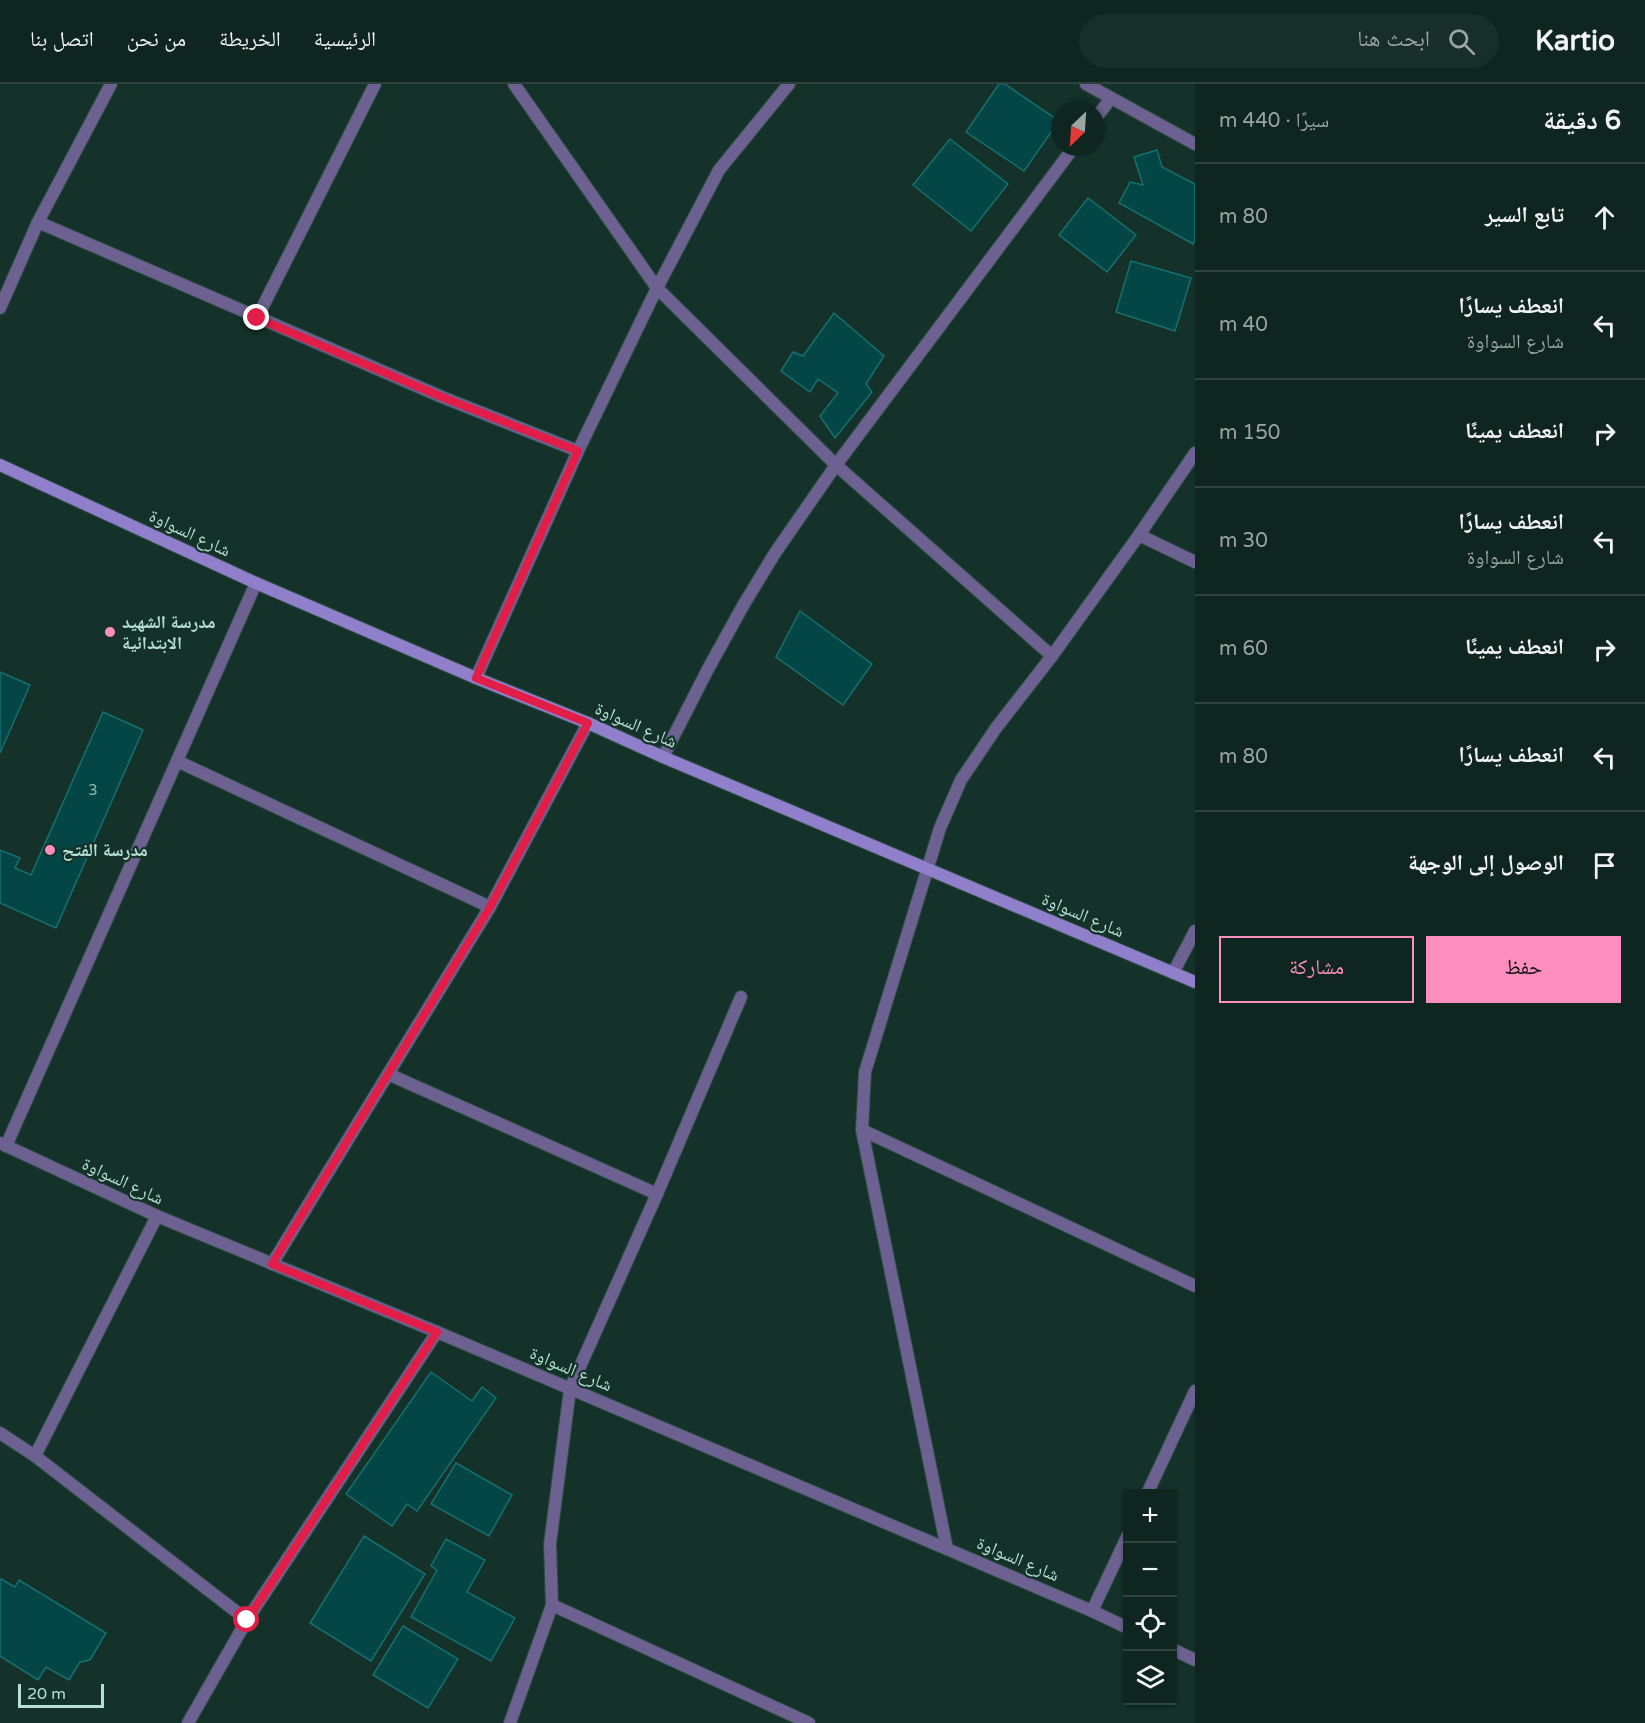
<!DOCTYPE html>
<html lang="ar">
<meta charset="utf-8">
<style>
:root{--surface:#0f2620;--page:#182e29;--text:#f1f3f6;--muted:#9ba5a5;--line:#2f433e;--accent:#fd8ebe}
body{margin:0;font-family:"Varela Round","Noto Naskh Arabic",sans-serif;background:var(--page);color:var(--text);direction:rtl}
.controls{position:absolute;right:18px;bottom:18px;display:grid;overflow:hidden;border-radius:0px;box-shadow:0 2px 4px #0004}
.controls button{width:54px;height:54px;display:grid;place-items:center;padding:0;border:0;border-bottom:2px solid var(--line);background:var(--surface);color:var(--text);font:30px sans-serif}
.compass{position:absolute;left:1051px;top:18px;width:54px;height:54px;border-radius:50%;background:var(--surface);box-shadow:0 2px 4px #0004;rotate:205deg}
.scale{position:absolute;left:18px;bottom:15px;width:86px;box-sizing:border-box;padding-left:6px;border:3px solid #b4e0d2;border-top:0;font-size:16px;line-height:21px;white-space:nowrap;color:#b4e0d2;-webkit-text-stroke:4px #14322a;paint-order:stroke}
.stop{position:absolute;width:18px;height:18px;margin:-14px;border:4px solid #e11d48;border-radius:50%;background:#fff}
.stop.end{background:#e11d48;border-color:#fff;box-shadow:0 2px 6px #0008}
.list{margin:0;padding:0;list-style:none}
h2{display:flex;justify-content:space-between;align-items:center;height:78px;margin:0;padding:0 24px;font-size:26px}
h2 small{font-size:20px;font-weight:400;color:var(--muted)}
.list li{display:grid;grid-template-columns:39px 1fr auto;gap:18px;align-items:center;box-sizing:border-box;height:108px;padding:0 24px;border-top:2px solid var(--line)}
.list b{display:block;font-size:22px;white-space:nowrap}
.list p{margin:0;font-size:20px;white-space:nowrap;color:var(--muted)}
.list em{font-size:20px;font-style:normal;color:var(--muted)}
.actions{display:flex;gap:12px;padding:18px 24px}
.actions a{flex:1;padding:14px 0;border:2px solid var(--accent);border-radius:0px;text-align:center;font-size:21px;color:var(--accent)}
.actions .main{background:var(--accent);color:#111}
.icon{flex:none;width:33px;height:33px;fill:none;stroke:currentColor;stroke-width:2;stroke-linecap:round;stroke-linejoin:round}
.map{position:relative;flex:none;width:1195px;height:1639px;overflow:hidden;direction:ltr}
header{display:flex;align-items:center;gap:36px;box-sizing:border-box;height:84px;padding:0 30px;background:var(--surface);border-bottom:2px solid var(--line)}
header strong{font-size:28px}
nav{display:flex;gap:33px;margin-inline-start:auto;font-size:21px}
.search{width:420px;height:54px;background:var(--page);display:flex;align-items:center;gap:15px;box-sizing:border-box;padding:0 21px;border-radius:33px;color:var(--muted);font-size:22px}
main{display:flex}
aside{flex:1;background:var(--surface)}
.map>svg:first-child{display:block}
.building{fill:#044645;stroke:#15706f;stroke-width:1.5}
.lines{fill:none;stroke-linecap:round;stroke-linejoin:round}
.street-casing{stroke:#2e4e45;stroke-width:14}
.secondary-casing{stroke:#2e4e45;stroke-width:14}
.street{stroke:#6c6191;stroke-width:12}
.secondary{stroke:#907fcb;stroke-width:12}
.route{stroke:#e11d48;stroke-width:8}
.poi-dot{fill:#fd8ebe;stroke:#14322a;stroke-width:2}
.labels{text-anchor:middle;stroke-width:4.5;stroke-linejoin:round;paint-order:stroke}
.number-label{font-size:15px;fill:#88baaf}
.street-label{font-size:18px;fill:#b4e0d2;stroke:#14322a}
.poi-label{font-size:18px;font-weight:bold;fill:#b4e0d2;stroke:#14322a;text-anchor:start}
</style>
<header>
<strong>Kartio</strong>
<div class="search"><svg class="icon" aria-label="search" viewBox="0 0 24 24"><circle cx="10" cy="10" r="6"/><path d="M15 15l6 6"/></svg>ابحث هنا</div>
<nav><a>الرئيسية</a><a>الخريطة</a><a>من نحن</a><a>اتصل بنا</a></nav>
</header>
<main>
<aside>
<h2>6 دقيقة<small>سيرًا · 440 m</small></h2>
<ul class="list">
<li><svg class="icon" aria-label="ahead" viewBox="0 0 24 24"><path d="M12 20V5M6 11l6-6 6 6"/></svg><div><b>تابع السير</b></div><em>80 m</em></li>
<li><svg class="icon" aria-label="left" viewBox="0 0 24 24"><path d="M17 20v-9H6M10 6l-5 5 5 5"/></svg><div><b>انعطف يسارًا</b><p>شارع السواوة</p></div><em>40 m</em></li>
<li><svg class="icon" aria-label="right" viewBox="0 0 24 24"><path d="M7 20v-9h11M14 6l5 5-5 5"/></svg><div><b>انعطف يمينًا</b></div><em>150 m</em></li>
<li><svg class="icon" aria-label="left" viewBox="0 0 24 24"><path d="M17 20v-9H6M10 6l-5 5 5 5"/></svg><div><b>انعطف يسارًا</b><p>شارع السواوة</p></div><em>30 m</em></li>
<li><svg class="icon" aria-label="right" viewBox="0 0 24 24"><path d="M7 20v-9h11M14 6l5 5-5 5"/></svg><div><b>انعطف يمينًا</b></div><em>60 m</em></li>
<li><svg class="icon" aria-label="left" viewBox="0 0 24 24"><path d="M17 20v-9H6M10 6l-5 5 5 5"/></svg><div><b>انعطف يسارًا</b></div><em>80 m</em></li>
<li><svg class="icon" aria-label="arrive" viewBox="0 0 24 24"><path d="M6 21V4h12l-3 4 3 4H6"/></svg><div><b>الوصول إلى الوجهة</b></div></li>
</ul>
<div class="actions"><a class="main">حفظ</a><a>مشاركة</a></div>
</aside>
<div class="map">
<svg width="1195" height="1639" viewBox="0 0 1195 1639">
<rect width="100%" height="100%" fill="#14322a"/>
<!-- building -->
<g class="building">
<path d="M999 0H1005L1059 37 1024 87 966 48Z"/>
<path d="M950 55 1008 100 971 147 913 101Z"/>
<path d="M1157 66 1162 83 1195 100V156L1193 160 1119 119 1130 98 1143 101 1134 73Z"/>
<path d="M1088 114 1136 151 1107 188 1059 151Z"/>
<path d="M1131 177 1191 194 1175 247 1116 228Z"/>
<path d="M834 229 884 272 866 300 872 308 835 354 820 332 838 309 818 295 810 308 781 287 793 268 803 272Z"/>
<path d="M800 527 872 580 843 621 776 573Z"/>
<path d="M0 588 30 601 0 669Z"/>
<path d="M103 628 143 646 56 844 0 819V766L20 774 15 784 31 791Z"/>
<path d="M431 1288 472 1317 482 1303 496 1314 417 1427 407 1420 392 1442 346 1410Z"/>
<path d="M456 1379 512 1411 489 1452 431 1420Z"/>
<path d="M364 1452 425 1490 371 1577 310 1539Z"/>
<path d="M446 1455 485 1476 467 1508 515 1534 491 1577 411 1533 437 1486 431 1482Z"/>
<path d="M1 1495 15 1503 19 1496 106 1549 90 1576 80 1578 69 1596 46 1583 38 1596 0 1572V1497Z"/>
<path d="M403 1542 458 1575 428 1624 373 1591Z"/>
</g>
<g class="lines">
<!-- street casing -->
<g class="street-casing">
<g id="street">
<path d="M514 0 657 204 836 381 1052 572"/>
<path d="M1086 0 1195 60"/>
<path d="M1096 34 1111 14"/>
<path d="M38 138 442 313 578 367"/>
<path d="M0 224 38 138 111 0"/>
<path d="M257 234 375 0"/>
<path d="M1139 451 1195 478"/>
<path d="M476 594 578 367 657 204 719 86 789 0"/>
<path d="M663 673 708 585 744 520 775 469 836 381 1074 63"/>
<path d="M177 677 490 823"/>
<path d="M1173 889 1195 847"/>
<path d="M388 990 657 1110"/>
<path d="M862 1046 1195 1202"/>
<path d="M0 1059 157 1132 437 1248 947 1465 1092 1527 1128 1544"/>
<path d="M6 1062 256 499"/>
<path d="M272 1180 490 823 588 639"/>
<path d="M0 1349 35 1372 247 1536"/>
<path d="M35 1372 157 1132"/>
<path d="M1147 1410 1195 1307"/>
<path d="M947 1465 862 1046 865 988 940 744 961 696 996 644 1052 572 1139 451 1195 369"/>
<path d="M552 1521 809 1639"/>
<path d="M1092 1527 1128 1451"/>
<path d="M1172 1565 1195 1576"/>
<path d="M188 1639 247 1536 437 1248"/>
<path d="M510 1639 552 1521 550 1460 570 1305 657 1110 741 913"/>
</g>
</g>
<!-- secondary casing -->
<g class="secondary-casing">
<path id="secondary" d="M0 381 256 499 476 594 588 639 663 673 1195 898"/>
</g>
<!-- street -->
<use href="#street" class="street"/>
<!-- secondary -->
<use href="#secondary" class="secondary"/>
</g>
<g class="lines">
<!-- route -->
<path class="route" d="M247 1536 437 1248 272 1180 490 823 588 639 476 594 578 367 442 313 257 234"/>
</g>
<!-- markers -->
<g class="poi-dot">
<circle cx="110" cy="548" r="6"/>
<circle cx="50" cy="766" r="6"/>
</g>
<g class="labels">
<!-- number labels -->
<g class="number-label">
<text x="93" y="711">3</text>
</g>
<!-- street labels -->
<g class="street-label">
<text transform="translate(190 449) rotate(25)" y="6">شارع السواوة</text>
<text transform="translate(636 641) rotate(24)" y="6">شارع السواوة</text>
<text transform="translate(1083 831) rotate(23)" y="6">شارع السواوة</text>
<text transform="translate(123 1097) rotate(25)" y="6">شارع السواوة</text>
<text transform="translate(571 1285) rotate(23)" y="6">شارع السواوة</text>
<text transform="translate(1018 1475) rotate(23)" y="6">شارع السواوة</text>
</g>
<!-- poi labels -->
<g class="poi-label">
<text x="122" y="544">مدرسة الشهيد<tspan x="122" dy="21">الابتدائية</tspan></text>
<text x="62" y="772">مدرسة الفتح</text>
</g>
</g>
</svg>
<div class="controls">
<button>+</button>
<button>−</button>
<button><svg class="icon" aria-label="locate" viewBox="0 0 24 24"><circle cx="12" cy="12" r="6"/><path d="M12 2v4M12 18v4M2 12h4M18 12h4"/></svg></button>
<button><svg class="icon" aria-label="layers" viewBox="0 0 24 24"><path d="M12 4l9 5-9 5-9-5zM3 14l9 5 9-5"/></svg></button>
</div>
<svg class="compass" viewBox="-18 -18 36 36"><path d="M0-13l5 13h-10z" fill="#e53935"/><path d="M0 13l5-13h-10z" fill="#9ba5a5"/></svg>
<div class="scale">20 m</div>
<div class="stop" style="left:247px;top:1536px"></div>
<div class="stop end" style="left:257px;top:234px"></div>
</div>
</main>
